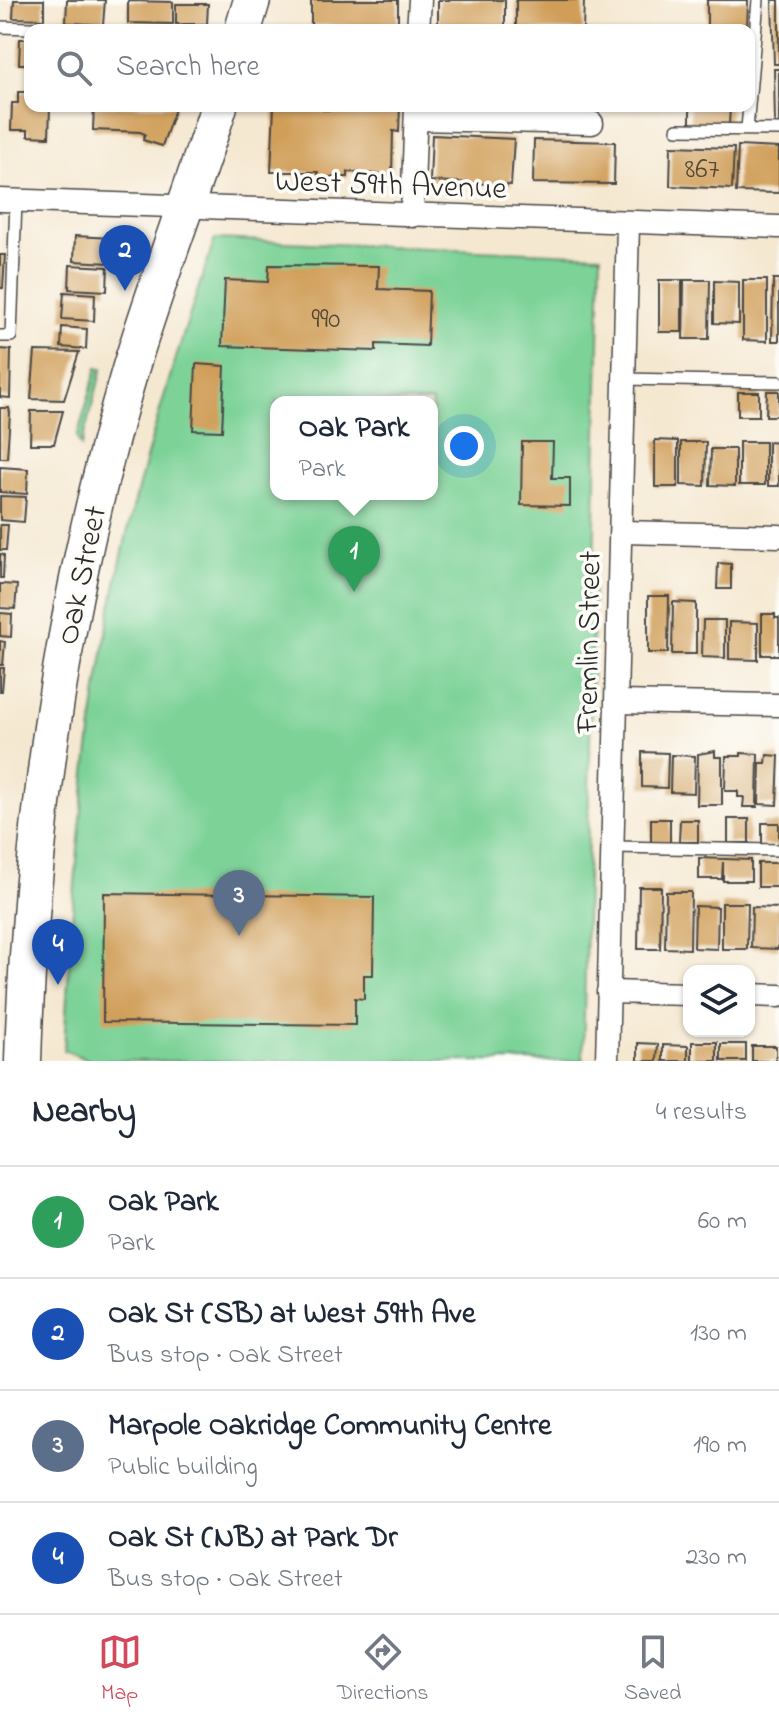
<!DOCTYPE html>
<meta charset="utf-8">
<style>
:root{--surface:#fff;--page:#f6f6f7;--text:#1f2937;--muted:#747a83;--line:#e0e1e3;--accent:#d1495b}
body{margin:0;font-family:"Indie Flower",sans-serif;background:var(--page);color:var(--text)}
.controls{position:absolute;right:24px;bottom:24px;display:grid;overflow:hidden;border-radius:16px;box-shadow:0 2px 6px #0004}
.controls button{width:72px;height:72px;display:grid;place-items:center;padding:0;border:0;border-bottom:2px solid var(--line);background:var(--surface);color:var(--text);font:40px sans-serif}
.you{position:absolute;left:464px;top:446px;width:28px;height:28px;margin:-20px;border:6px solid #fff;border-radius:50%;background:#1a73e8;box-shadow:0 0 0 12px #1a73e833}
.badge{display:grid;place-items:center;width:52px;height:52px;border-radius:50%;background:var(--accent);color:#fff;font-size:26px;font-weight:700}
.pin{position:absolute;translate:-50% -66px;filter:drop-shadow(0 2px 4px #0008)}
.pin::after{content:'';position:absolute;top:42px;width:28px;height:24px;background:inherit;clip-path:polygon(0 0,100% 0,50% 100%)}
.popup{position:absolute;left:270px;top:396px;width:168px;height:104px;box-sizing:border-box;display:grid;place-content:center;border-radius:16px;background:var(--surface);filter:drop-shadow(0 2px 6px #0005);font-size:26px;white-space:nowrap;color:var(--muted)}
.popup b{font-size:30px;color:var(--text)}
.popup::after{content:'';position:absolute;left:50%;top:100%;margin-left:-16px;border:16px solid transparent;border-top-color:var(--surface)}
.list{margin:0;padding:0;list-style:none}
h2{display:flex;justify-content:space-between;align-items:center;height:104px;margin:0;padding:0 32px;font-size:34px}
h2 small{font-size:26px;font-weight:400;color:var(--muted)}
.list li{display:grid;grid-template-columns:52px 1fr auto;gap:24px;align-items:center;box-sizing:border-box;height:112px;padding:0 32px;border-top:2px solid var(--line)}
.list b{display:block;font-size:30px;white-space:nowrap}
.list p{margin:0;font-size:26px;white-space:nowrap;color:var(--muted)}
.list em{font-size:26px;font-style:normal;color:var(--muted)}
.icon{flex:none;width:44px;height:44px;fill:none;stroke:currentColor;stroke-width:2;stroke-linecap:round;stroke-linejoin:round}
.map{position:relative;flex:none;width:779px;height:1061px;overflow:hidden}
.search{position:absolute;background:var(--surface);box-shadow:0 2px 6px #0004;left:24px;right:24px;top:24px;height:88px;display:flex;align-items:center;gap:20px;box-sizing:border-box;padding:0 28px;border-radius:16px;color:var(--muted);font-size:30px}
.sheet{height:552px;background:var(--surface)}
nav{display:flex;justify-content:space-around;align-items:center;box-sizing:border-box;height:112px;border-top:2px solid var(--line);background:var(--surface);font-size:22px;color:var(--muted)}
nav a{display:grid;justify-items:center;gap:4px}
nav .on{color:var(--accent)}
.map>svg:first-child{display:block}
.green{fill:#7bd297;stroke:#537e61;stroke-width:2;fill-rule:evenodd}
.building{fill:#d09e58}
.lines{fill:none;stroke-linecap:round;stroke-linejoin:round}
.lane-casing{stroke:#494744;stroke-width:14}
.street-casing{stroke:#494744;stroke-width:25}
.primary-casing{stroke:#494744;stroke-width:39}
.lane{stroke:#fff;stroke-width:11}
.street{stroke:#fff;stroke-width:22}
.primary{stroke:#fff;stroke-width:36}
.labels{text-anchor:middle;stroke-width:7;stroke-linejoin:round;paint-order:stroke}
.number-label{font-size:28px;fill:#544836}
.street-label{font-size:32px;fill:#2b2b2b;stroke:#fdfcf7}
</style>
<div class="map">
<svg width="779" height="1061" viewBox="0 0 779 1061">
<rect width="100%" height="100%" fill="#fdfcf7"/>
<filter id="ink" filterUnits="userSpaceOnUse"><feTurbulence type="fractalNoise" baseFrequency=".0125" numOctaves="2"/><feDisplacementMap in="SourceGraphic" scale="16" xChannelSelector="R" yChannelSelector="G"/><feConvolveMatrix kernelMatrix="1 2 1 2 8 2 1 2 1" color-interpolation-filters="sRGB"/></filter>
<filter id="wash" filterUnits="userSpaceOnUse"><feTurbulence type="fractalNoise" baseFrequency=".006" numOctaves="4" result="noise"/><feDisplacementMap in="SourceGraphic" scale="32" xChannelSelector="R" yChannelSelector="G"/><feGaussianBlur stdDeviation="1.8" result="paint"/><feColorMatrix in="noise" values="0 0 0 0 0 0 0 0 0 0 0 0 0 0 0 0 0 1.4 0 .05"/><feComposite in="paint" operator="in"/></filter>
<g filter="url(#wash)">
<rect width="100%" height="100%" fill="#f5e8d1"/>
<!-- green -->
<g class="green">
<path d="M215 239 601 255 583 1061H91L64 1050C71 916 81 785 103 653 126 511 169 374 215 239ZM276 402H432V494H276Z"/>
<path d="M97 368 102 369 81 446 77 438Z"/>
</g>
<g id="blocks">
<!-- building -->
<g class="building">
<path d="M14 0H44V19L13 18Z"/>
<path d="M67 0H105L103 25 66 23Z"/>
<path d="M311 0H398V26L311 25Z"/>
<rect x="438" y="0" width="67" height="30"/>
<path d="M516 0H584L583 30H516Z"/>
<path d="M707 0H748L747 30H707Z"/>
<path d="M772 0H779V64H774Z"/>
<path d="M128 1 173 2V24L128 23Z"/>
<path d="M176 4H208L207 24H176Z"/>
<path d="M20 39H30V64H19Z"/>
<path d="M774 69H779V126H775Z"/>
<path d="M18 92H30V106H50L49 137 28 136V130H11L12 103H18Z"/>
<path d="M94 106H176L162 146 143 140 145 134 140 132 93 130Z"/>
<path d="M274 106H323V110H334V106H400L399 132 393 131 392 175 348 172V177H318V172H271Z"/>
<path d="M690 106H730L729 126 690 124Z"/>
<path d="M432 135 514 139 511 185 430 181Z"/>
<path d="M534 140 615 142 614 184 533 183Z"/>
<path d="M671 146 734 148 732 189 670 186Z"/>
<path d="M738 146 779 148V193L736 192Z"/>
<path d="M75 236 111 238 110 263 74 261Z"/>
<path d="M0 255H5L3 288H0Z"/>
<path d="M70 265 108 267 107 291 69 289Z"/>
<path d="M269 265 379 266 378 289 429 291 427 346 376 344V351L222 346 225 280 268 282Z"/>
<path d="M773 279H779V341H772Z"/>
<rect x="659" y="280" width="23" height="52"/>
<path d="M684 280H710L709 339H683Z"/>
<path d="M743 280H767V341L743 340Z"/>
<path d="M714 281 739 282V324L714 323Z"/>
<path d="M64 292 95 294 94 321 62 319Z"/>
<path d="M62 327 87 329 86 349 61 347Z"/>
<path d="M0 349 11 350 10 398 0 397Z"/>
<path d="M35 351 79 352 64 400 31 399Z"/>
<path d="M196 364 225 366 222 431 193 430Z"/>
<path d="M767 391H779V416H766Z"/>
<rect x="738" y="392" width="21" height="24"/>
<path d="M0 408H9L10 413 7 458H0Z"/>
<path d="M31 411H63L54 444H30Z"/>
<path d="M655 440 678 441V487H655Z"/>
<path d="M522 442H553L552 478H570V506L521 505Z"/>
<path d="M681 442H706L705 486 681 485Z"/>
<rect x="739" y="442" width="26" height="43"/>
<path d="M768 442 779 443V486H768Z"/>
<path d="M711 449H735V486L710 485Z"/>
<path d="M0 467 28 469 27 494 0 492Z"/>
<path d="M0 496 26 497 24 522 0 520Z"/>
<path d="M0 525H8L6 550H0Z"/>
<path d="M0 554 4 555 3 578H0Z"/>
<path d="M718 563 731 564V589H717Z"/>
<path d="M0 584 17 585 15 609 0 608Z"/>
<path d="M648 596H669L668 653H648Z"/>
<path d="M673 602 696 603V654H672Z"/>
<path d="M0 613 12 614 11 637 0 636Z"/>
<path d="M762 614H775V618H779V655H762Z"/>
<path d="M703 620H725V658L702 657Z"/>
<path d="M729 622 758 623V660L729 659Z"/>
<path d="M0 641 5 642 3 665H0Z"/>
<path d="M0 668H4L2 691H0Z"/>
<path d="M715 751V757H722V805H697L698 754Z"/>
<path d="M642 752 668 753 667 788 642 787Z"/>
<path d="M741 753 758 754 757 807H743L744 797H738V791H725L726 756H741Z"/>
<path d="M671 755 695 756 694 793 670 792Z"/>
<path d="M767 755 779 756 777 805 759 804 760 763H766Z"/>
<rect x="651" y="819" width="19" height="23"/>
<rect x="728" y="819" width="21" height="24"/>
<path d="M680 820H698V842H679Z"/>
<path d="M762 823H779V846L762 845Z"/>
<path d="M699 858 751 860V881H723V862L722 879H699Z"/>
<rect x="758" y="863" width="21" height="24"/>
<path d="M639 887H661L660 949H638Z"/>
<path d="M666 892H691L690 949 665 948Z"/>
<path d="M104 893 374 897 373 975H364V999L355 998V1025L103 1022Z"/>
<path d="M722 903H748L747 949H722Z"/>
<path d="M695 906 718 907 717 949 694 948Z"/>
<path d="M752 907 779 908 778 949 751 948Z"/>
<rect x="692" y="1042" width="25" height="19"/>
<path d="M638 1043 658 1044 657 1061H638Z"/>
<rect x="721" y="1044" width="25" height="17"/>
<path d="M663 1045 688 1046V1061H663Z"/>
<rect x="752" y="1046" width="24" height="15"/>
</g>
</g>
</g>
<g filter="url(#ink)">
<use href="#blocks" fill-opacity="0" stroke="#494744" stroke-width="2"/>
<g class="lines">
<!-- lane casing -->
<g class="lane-casing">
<g id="lane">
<path d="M0 27 90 30"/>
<path d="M677 129 779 130"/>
<path d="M747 129 758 0"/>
<path d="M0 336H11L16 201"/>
<path d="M624 379 779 382"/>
<path d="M614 847 779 850"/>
</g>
</g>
<!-- street casing -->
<g class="street-casing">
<g id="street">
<path d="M418 30 420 0"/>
<path d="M416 119 592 123"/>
<path d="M0 200 779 227"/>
<path d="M412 216 416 106"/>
<path d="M622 532 779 536"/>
<path d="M618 702 779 705"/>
<path d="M608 992 689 994"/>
<path d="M749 995 779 996"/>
<path d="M607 1061 628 224"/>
</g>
</g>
<!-- primary casing -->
<g class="primary-casing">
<g id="primary">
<path d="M243 30 252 0"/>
<path d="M23 1061C30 827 64 594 130 370 157 281 191 194 219 106"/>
</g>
</g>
<!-- lane -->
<use href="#lane" class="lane"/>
<!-- street -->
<use href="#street" class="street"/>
<!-- primary -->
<use href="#primary" class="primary"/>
</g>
</g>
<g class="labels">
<!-- number labels -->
<g class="number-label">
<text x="702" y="177">867</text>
<text x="326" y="327">990</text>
</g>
<!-- street labels -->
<g class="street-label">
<text transform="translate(391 183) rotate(2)" y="11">West 59th Avenue</text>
<text transform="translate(80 575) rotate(-78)" y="11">Oak Street</text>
<text transform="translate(587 642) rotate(-89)" y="11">Fremlin Street</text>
</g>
</g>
</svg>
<div class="controls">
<button><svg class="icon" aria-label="layers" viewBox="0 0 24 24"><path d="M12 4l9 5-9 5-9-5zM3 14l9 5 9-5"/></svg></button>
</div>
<div class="you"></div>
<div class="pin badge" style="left:354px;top:592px;background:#2e9e5b">1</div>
<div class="popup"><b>Oak Park</b>Park</div>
<div class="pin badge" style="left:125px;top:291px;background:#1a4fb4">2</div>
<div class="pin badge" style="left:239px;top:936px;background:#5c6f8a">3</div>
<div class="pin badge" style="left:58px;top:985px;background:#1a4fb4">4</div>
<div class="search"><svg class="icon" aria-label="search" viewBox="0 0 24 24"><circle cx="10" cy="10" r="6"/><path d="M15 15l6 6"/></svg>Search here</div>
</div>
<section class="sheet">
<h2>Nearby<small>4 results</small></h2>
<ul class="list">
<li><span class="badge" style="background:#2e9e5b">1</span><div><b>Oak Park</b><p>Park</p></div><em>60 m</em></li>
<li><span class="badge" style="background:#1a4fb4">2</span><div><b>Oak St (SB) at West 59th Ave</b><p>Bus stop · Oak Street</p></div><em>130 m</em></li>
<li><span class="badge" style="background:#5c6f8a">3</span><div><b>Marpole Oakridge Community Centre</b><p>Public building</p></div><em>190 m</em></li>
<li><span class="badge" style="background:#1a4fb4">4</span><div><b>Oak St (NB) at Park Dr</b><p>Bus stop · Oak Street</p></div><em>230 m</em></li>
</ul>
</section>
<nav>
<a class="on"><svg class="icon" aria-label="map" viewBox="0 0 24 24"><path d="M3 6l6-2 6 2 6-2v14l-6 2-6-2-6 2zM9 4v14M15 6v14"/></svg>Map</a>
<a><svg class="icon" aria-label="directions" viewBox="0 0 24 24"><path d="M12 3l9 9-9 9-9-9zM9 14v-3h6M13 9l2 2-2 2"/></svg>Directions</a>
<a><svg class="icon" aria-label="saved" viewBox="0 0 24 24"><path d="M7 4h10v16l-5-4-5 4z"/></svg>Saved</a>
</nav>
